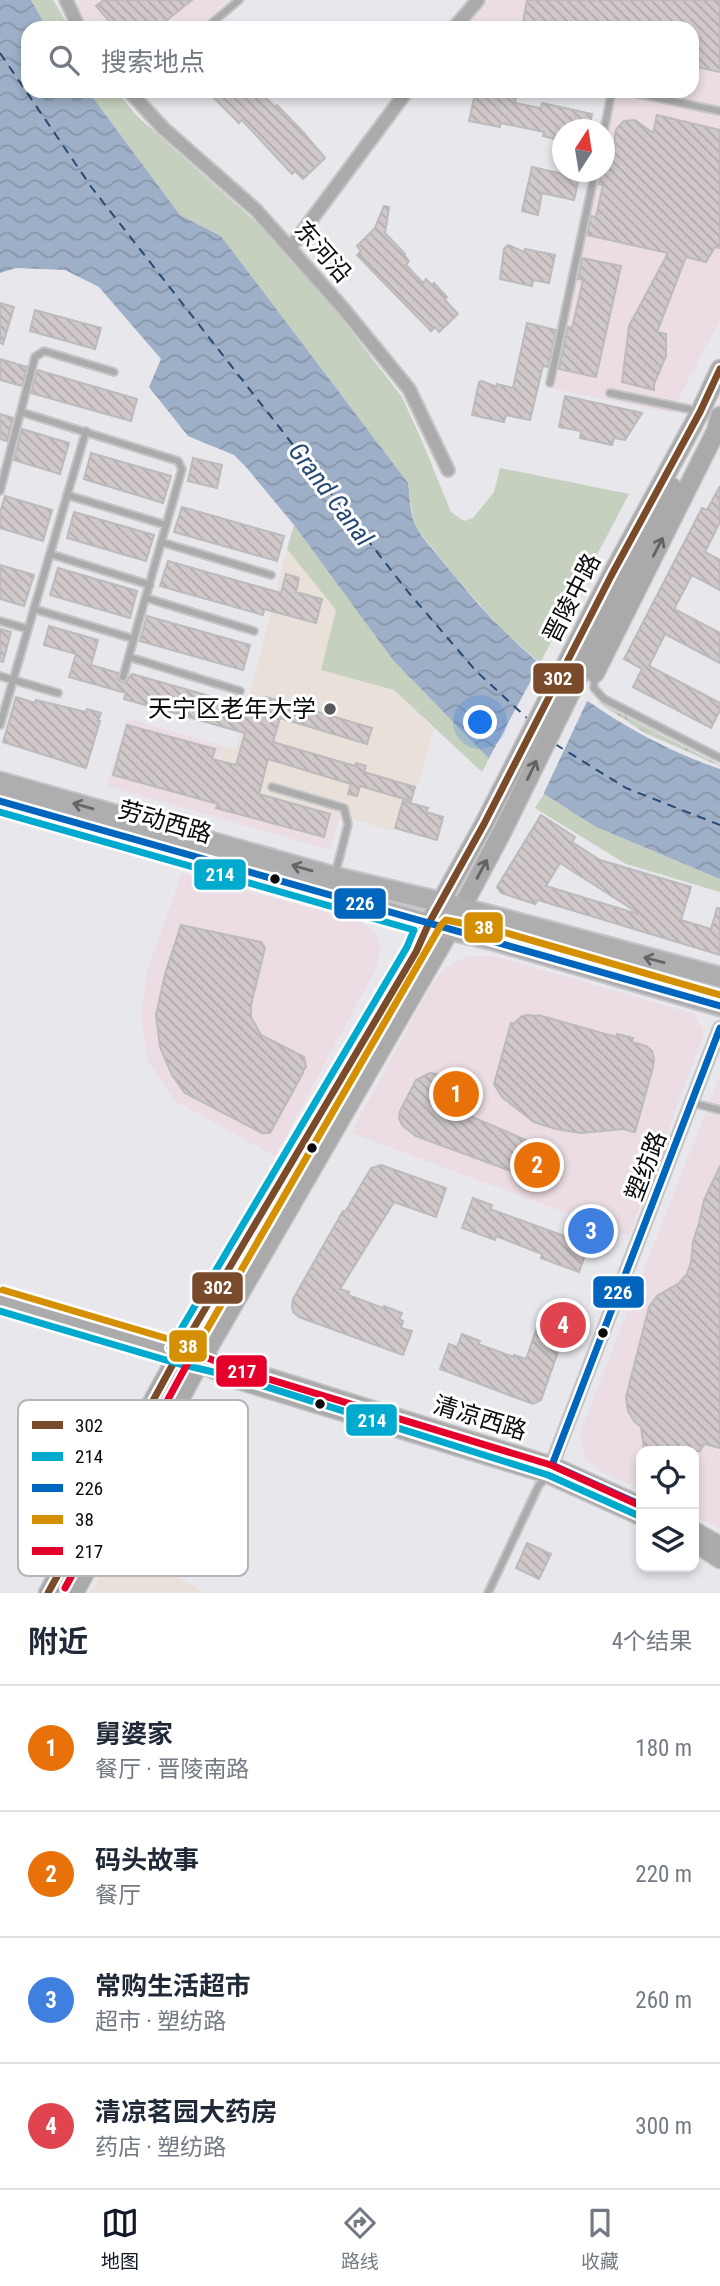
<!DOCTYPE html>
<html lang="zh">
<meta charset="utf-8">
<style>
:root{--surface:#fff;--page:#f6f6f7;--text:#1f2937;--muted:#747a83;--line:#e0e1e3;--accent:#111827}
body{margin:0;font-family:"Roboto Condensed","Noto Sans SC",sans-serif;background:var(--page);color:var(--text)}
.controls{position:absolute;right:21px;bottom:21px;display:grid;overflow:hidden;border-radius:14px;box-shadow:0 4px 10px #0003}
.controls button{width:63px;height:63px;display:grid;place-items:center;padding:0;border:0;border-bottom:2px solid var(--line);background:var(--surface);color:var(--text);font:35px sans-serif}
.compass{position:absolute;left:552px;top:119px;width:63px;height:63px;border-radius:50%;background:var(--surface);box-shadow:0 4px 10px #0003;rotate:12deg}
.you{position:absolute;left:481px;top:723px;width:24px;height:24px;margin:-18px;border:5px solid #fff;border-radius:50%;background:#1a73e8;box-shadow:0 0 0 10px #1a73e833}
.badge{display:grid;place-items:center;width:46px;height:46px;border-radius:50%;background:var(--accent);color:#fff;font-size:23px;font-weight:700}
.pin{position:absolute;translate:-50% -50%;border:4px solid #fff;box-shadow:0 2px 7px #0006}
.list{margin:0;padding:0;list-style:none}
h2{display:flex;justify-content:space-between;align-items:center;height:91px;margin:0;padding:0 28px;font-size:30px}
h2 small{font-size:23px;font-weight:400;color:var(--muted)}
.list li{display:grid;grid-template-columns:46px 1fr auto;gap:21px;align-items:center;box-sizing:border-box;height:126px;padding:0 28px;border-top:2px solid var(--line)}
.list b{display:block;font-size:26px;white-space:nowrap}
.list p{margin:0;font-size:23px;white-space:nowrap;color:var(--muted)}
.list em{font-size:23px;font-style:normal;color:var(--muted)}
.icon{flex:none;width:38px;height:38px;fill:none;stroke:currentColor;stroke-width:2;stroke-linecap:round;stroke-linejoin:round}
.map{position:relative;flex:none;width:720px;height:1593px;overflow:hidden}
.search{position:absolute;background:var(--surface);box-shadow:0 4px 10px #0003;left:21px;right:21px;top:21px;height:77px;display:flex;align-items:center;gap:18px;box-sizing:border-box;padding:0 24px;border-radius:21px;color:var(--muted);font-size:26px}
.sheet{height:595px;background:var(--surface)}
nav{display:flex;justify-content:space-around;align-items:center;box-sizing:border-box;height:98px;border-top:2px solid var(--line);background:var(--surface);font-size:19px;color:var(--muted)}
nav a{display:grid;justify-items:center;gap:4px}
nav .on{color:var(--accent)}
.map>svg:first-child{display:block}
.commercial{fill:#ebdde3}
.education{fill:#e9e0d9}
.forest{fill:url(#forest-crowns)}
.park{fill:#c5d0be}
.water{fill:url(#water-waves)}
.pier{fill:#e7e7ec}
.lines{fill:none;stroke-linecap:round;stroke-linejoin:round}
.ferry{stroke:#264a75;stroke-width:2;stroke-dasharray:9 7;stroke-linecap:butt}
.building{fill:url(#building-back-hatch);stroke:#bbbabc;stroke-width:2;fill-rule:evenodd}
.service-casing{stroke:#c5c5c7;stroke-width:10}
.minor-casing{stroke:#c5c5c7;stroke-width:16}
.tertiary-casing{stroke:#c5c5c7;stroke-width:19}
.secondary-casing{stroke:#c5c5c7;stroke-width:21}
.primary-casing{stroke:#c5c5c7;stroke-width:23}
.service{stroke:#ababab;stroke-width:6}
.minor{stroke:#ababab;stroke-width:12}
.tertiary{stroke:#ababab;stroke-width:16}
.secondary{stroke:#abaaab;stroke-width:18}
.primary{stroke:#aeadb0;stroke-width:19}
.bus-1-casing{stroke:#fff;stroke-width:12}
.bus-2-casing{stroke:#fff;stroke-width:12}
.bus-3-casing{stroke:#fff;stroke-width:12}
.bus-4-casing{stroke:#fff;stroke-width:12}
.bus-5-casing{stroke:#fff;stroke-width:12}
.bus-1{stroke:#7a4b2a;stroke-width:7}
.bus-2{stroke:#00a9ce;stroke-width:7}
.bus-3{stroke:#0065bd;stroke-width:7}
.bus-4{stroke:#d48f02;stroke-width:7}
.bus-5{stroke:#e4002b;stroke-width:7}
.oneway{stroke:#636264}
.oneway2{stroke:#656467}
.poi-dot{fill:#58585b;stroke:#fff;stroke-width:2.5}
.bus-dot{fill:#0b0b0d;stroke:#fff;stroke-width:2.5}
.labels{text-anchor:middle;stroke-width:6;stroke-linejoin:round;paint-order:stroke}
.street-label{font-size:24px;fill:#0b0b0d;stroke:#fff}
.poi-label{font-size:24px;fill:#0b0b0d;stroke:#fff;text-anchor:end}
.water-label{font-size:26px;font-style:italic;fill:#264a75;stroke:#fff}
.key{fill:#fff;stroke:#b6b6b6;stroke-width:2}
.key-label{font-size:19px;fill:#0b0b0d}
.line-badge{stroke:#fff;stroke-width:2.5}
.badge-label{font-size:19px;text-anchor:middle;font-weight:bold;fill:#fff}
</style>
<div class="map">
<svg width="720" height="1593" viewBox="0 0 720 1593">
<defs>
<pattern id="forest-crowns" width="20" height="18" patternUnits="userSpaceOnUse" patternTransform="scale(1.75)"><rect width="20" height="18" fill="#c5d0be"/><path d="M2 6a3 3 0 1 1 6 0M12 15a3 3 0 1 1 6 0" fill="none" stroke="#a8b1a2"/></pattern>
<pattern id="water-waves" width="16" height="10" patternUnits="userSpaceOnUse" patternTransform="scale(1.75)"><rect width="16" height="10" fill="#9eb0c7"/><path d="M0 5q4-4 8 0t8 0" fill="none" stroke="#8796aa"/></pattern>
<pattern id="building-back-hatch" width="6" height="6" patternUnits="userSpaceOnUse" patternTransform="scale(1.75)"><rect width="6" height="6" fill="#d0c8c9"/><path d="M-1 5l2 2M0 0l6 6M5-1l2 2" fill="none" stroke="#b1aaab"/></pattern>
</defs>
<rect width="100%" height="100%" fill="#e7e7ec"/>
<!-- commercial -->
<g class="commercial">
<path d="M82 0H229L197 28H86L75 6Z"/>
<path d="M489 0H720V320L671 413 545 387 591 172H604V130L600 129 606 99 569 91H692V28H465Z"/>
<path d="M127 718 223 746 215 780 340 816 330 850 107 786Z"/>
<path d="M182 873 361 922 377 934 381 950 374 972 275 1156 174 1100 148 1061 141 1016 147 972Z"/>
<path d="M467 956H494L694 1014 704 1033 629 1236 351 1133 433 982 447 967Z"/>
<path d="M720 1076V1529L694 1515V1451H641V1490L602 1472 585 1458 580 1433Z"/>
</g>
<!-- education -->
<g class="education">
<path d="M287 549 336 610 321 670 394 690 434 729 412 803 403 801 394 831 214 780 223 746 236 749Z"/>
<path d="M118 1544 205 1593H90Z"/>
</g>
<!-- forest -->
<path class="forest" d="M596 701 720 765V766L645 733Z"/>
<!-- park -->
<g class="park">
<path d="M31 0H53L70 28H47Z"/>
<path d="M88 91H116L137 116 257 223 337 313 402 397 422 441 451 512 464 521 473 518 494 492 500 468 629 494 540 663 505 632 461 584 414 525 408 483 221 236 180 215Z"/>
<path d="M294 525 393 660 489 759 482 772 394 690 321 670 336 610 287 549Z"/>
<path d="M544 794 596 827 720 879V892L626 864 535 808Z"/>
</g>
<!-- water -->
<path class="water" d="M0 0H31L47 28H28V91H88L180 215 221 236 408 483C410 496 410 514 415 525 423 540 438 555 448 568 517 656 613 733 720 769V879L596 827 489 759 393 660 294 525 246 467 234 455 188 436 149 387 161 359 99 287 65 270 16 268 0 273Z"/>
<!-- pier -->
<path class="pier" d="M542 660 589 697 542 797 487 762Z"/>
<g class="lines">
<!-- ferry -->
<g class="ferry">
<path d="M0 53 92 188 409 593 476 671 528 719"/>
<path d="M555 744 626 788 720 825"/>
</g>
</g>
<!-- building -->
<g class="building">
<path d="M104 0H192L157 28H115L96 6Z"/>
<path d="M527 0H720V72L692 66V28H522Z"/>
<path d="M207 91H259L275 107 277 105 303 132 325 158 303 179 295 171 292 174 242 120 239 123Z"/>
<path d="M479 91 516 98 515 103 541 108 542 103 592 114 589 130H563V141L543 136 544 132 501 123 500 127 469 121 475 94 478 95Z"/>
<path d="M657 115 720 130V248L715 247 706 262 686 257 657 332 666 334V356L654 384V390L622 382 629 326 668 253 587 235 591 216 596 217 603 185 599 184 602 172H605L607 150 615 152V133L617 128 624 121 635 120 653 133Z"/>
<path d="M532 167 559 173 580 172 574 200 542 193 538 215 522 211Z"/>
<path d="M384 206 389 207 385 233 405 254 404 255 409 261 406 265 423 283 426 279 432 285 434 283 447 297 445 300 458 314 439 332 435 327 431 331 357 255 361 251 357 246 375 228Z"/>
<path d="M508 245 524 252 525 249 555 255 549 283 533 280 532 286 500 279 504 249Z"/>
<path d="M582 258 621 266 596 377 559 369 568 327 572 328 576 311 583 280 578 279Z"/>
<path d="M0 303 14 307 3 344 0 343Z"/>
<path d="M35 310 101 328 95 349 30 331Z"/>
<path d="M527 323 556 330 548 367 543 366 530 420 506 415 504 422 472 415 479 382 482 381 497 387V384L513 388Z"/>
<path d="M0 359 27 367 22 386 0 380Z"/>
<path d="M37 370 137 399 131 421 31 393Z"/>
<path d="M565 396 642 413 625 440 614 438 612 445 580 438 581 431 559 427Z"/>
<path d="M0 414 13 418 7 441 0 439Z"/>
<path d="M22 429 69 443 60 474 14 460Z"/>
<path d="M91 453 171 476 163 503 84 479Z"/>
<path d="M193 458 222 465 217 488 188 481Z"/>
<path d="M720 486V522L705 552 720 560V590L692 575 674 609 720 633V663L665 634 649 666 720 703V710L711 728 633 687 642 669 624 659 702 508 707 510Z"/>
<path d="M5 496 52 510 43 541 0 528V512Z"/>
<path d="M182 507 284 536 277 561 174 532Z"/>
<path d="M74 512 154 535 146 561 67 538Z"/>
<path d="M168 561 281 593 286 574 299 578 296 592 322 599 316 623 264 609 263 615 160 586Z"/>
<path d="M0 565 34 575 24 606 0 599Z"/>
<path d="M58 568 137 591 130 618 50 595Z"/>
<path d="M147 616 250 645 243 670 140 641Z"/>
<path d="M49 626 98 640 91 665 118 673V679L121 682 126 681 132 674 234 703 232 711 259 719 266 697 372 728 367 744 280 718 273 742 355 766 356 763 366 766 364 772 415 787 411 801 360 786 357 796 348 794 351 784 268 759 259 794 330 814 324 837 216 808 218 804 113 775 127 725 215 749 212 759 236 765 245 733 124 699 126 693 69 677 76 654 44 645Z"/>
<path d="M0 629 11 632 3 662 0 661Z"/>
<path d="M16 697 35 703 36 700 86 712 87 709 101 713 98 721H100L86 768 3 742Z"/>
<path d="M403 801 428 808 426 812 443 817 437 840 395 828Z"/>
<path d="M541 815 575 837 572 842 600 860 691 887 681 920 711 929 717 908H720V955L538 900 535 904 501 893 497 887ZM560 863 638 913V914L546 886Z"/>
<path d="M181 925 261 942 265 948 251 1005V1017L261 1035 304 1057 306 1067 303 1071V1073L270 1133H262L185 1093 172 1075 160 1047 156 1015 165 974Z"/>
<path d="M529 1015 537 1016 538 1015 616 1037 617 1034 633 1038 632 1042 646 1046 652 1051 654 1059 653 1067 635 1132 623 1129 581 1133 556 1129 534 1122 502 1097 494 1084 511 1023 513 1024 522 1016Z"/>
<path d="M430 1073 441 1075 451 1082 467 1103 463 1113 533 1143 539 1148 542 1156V1165L537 1172 530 1175H522L416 1136 402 1125 399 1118 400 1111 416 1080Z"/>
<path d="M381 1165 446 1188 436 1217 394 1202 340 1289 349 1292 348 1295 383 1308 384 1306 402 1313 399 1319 403 1321 401 1328 412 1331 403 1355 299 1317 293 1312 292 1306 293 1299 343 1211 345 1212 371 1168Z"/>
<path d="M720 1166V1448L704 1444 700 1451H654L644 1449 641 1427 634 1421 628 1411 626 1397 649 1307 657 1296 679 1283 687 1274 691 1262 693 1242 699 1223 704 1200Z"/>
<path d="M473 1198 492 1205 490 1209 567 1237 568 1233 590 1241 579 1272 541 1258 542 1254 496 1236 495 1240 462 1228Z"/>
<path d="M543 1310 570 1318 541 1400 533 1404 440 1369 449 1344 457 1347 462 1334 480 1341 478 1344 514 1357V1355L526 1359Z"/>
<path d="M527 1543 551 1554 539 1579 516 1568Z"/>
</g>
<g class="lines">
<!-- service casing -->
<g class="service-casing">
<g id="service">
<path d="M206 28 239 0"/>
<path d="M625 91 720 111"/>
<path d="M604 130 612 91"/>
<path d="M550 383 595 172"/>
<path d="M610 393 698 411"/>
<path d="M21 412 178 461 182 469 123 677"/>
<path d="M0 491 35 357 44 351 114 372"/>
<path d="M67 495 166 525"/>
<path d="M161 542 271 575"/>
<path d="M50 554 150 585"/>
<path d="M146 598 254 631"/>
<path d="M34 609 134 639"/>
<path d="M0 621 28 629"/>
<path d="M129 657 240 691"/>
<path d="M595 673 594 688 604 699 720 758"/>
<path d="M0 676 58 693"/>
<path d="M0 725 86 431"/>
<path d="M272 787 344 808 348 824 335 875"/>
<path d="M693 1103 720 1110"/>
<path d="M488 1593 539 1485 547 1477"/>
</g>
</g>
<!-- minor casing -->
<g class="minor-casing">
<g id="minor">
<path d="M66 0 79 28"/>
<path d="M454 28 478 0"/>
<path d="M129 91 163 128 256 210 342 307 409 389 448 470"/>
<path d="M291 247 407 91"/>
<path d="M549 1472 720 1028"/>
</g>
</g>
<!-- tertiary casing -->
<g class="tertiary-casing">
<g id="tertiary">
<path d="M0 1300 179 1353 241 1368 552 1465 641 1505"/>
<path d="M206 1367 235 1380 548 1475 641 1517"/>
<path d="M694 1530 720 1545"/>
<path d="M694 1543 720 1560"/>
</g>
</g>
<!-- secondary casing -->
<g class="secondary-casing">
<g id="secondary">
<path d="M595 673 716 431 720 416"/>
<path d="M48 1593 179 1353 416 952 429 923 484 824 611 576 700 412 720 369"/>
<path d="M74 1593 199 1364 450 930 502 832 672 487"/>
</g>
</g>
<!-- primary casing -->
<g class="primary-casing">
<g id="primary">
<path d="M0 782 335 877 440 902 720 977"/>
<path d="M0 801 450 930 493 940 720 1006"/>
</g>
</g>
<!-- service -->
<use href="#service" class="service"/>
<!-- minor -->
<use href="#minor" class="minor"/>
<!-- tertiary -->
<use href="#tertiary" class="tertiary"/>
<!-- secondary -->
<use href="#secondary" class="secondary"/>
<!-- primary -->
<use href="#primary" class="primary"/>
<!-- bus-1 casing -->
<g class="bus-1-casing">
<path id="bus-1" d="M48 1593 179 1353 416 952 429 923 484 824 611 576 700 412 720 369"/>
</g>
<!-- bus-2 casing -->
<g class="bus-2-casing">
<g id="bus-2">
<path d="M0 812 414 930 407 947 170 1348"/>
<path d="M0 1311 176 1363 238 1378 548 1475 637 1515"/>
</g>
</g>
<!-- bus-3 casing -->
<g class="bus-3-casing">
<g id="bus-3">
<path d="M0 801 720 1006"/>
<path d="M641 1505 552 1465 720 1028"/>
</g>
</g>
<!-- bus-4 casing -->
<g class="bus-4-casing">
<path id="bus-4" d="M3 1290 182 1343 195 1350 441 925 446 920 496 930 720 995"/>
</g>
<!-- bus-5 casing -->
<g class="bus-5-casing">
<path id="bus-5" d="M65 1588 190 1359 197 1354 239 1370 551 1465 641 1506"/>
</g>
<!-- bus-1 -->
<use href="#bus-1" class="bus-1"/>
<!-- bus-2 -->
<use href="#bus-2" class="bus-2"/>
<!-- bus-3 -->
<use href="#bus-3" class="bus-3"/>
<!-- bus-4 -->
<use href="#bus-4" class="bus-4"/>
<!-- bus-5 -->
<use href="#bus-5" class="bus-5"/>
</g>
<!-- one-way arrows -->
<defs><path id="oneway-shaft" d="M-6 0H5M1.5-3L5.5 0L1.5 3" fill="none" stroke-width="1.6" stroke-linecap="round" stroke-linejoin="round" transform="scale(1.75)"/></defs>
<g class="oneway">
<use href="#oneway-shaft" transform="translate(658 547) rotate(-63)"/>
<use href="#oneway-shaft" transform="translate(532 770) rotate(-64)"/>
<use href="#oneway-shaft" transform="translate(482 869) rotate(-62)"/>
</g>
<g class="oneway2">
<use href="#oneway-shaft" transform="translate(83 806) rotate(-164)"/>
<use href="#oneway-shaft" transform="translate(302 868) rotate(-164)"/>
<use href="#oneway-shaft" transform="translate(654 960) rotate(-165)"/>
</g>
<!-- markers -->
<circle class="poi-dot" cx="330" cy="709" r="7"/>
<g class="bus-dot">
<circle cx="275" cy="879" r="6"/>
<circle cx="312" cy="1148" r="6"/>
<circle cx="603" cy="1333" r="6"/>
<circle cx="320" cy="1404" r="6"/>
</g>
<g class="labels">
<!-- street labels -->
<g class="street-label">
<text transform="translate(323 252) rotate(49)" y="8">东河沿</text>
<text transform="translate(572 598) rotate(-63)" y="8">晋陵中路</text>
<text transform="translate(165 822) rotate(16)" y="8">劳动西路</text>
<text transform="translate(646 1166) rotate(-69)" y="8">塑纺路</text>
<text transform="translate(480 1418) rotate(17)" y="8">清凉西路</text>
</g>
<!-- poi labels -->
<g class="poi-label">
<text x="316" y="717">天宁区老年大学</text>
</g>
<!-- water labels -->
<g class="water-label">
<text transform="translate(331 494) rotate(53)" y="9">Grand Canal</text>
</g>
</g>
<!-- legend -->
<rect x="18" y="1400" width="230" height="176" rx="10" class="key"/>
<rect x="32" y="1421" width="31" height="8" fill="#7a4b2a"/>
<rect x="32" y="1452" width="31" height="9" fill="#00a9ce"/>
<rect x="32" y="1484" width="31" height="8" fill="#0065bd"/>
<rect x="32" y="1515" width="31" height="9" fill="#d48f02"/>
<rect x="32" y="1547" width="31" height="8" fill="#e4002b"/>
<g class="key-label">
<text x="75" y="1432">302</text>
<text x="75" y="1463">214</text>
<text x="75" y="1495">226</text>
<text x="75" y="1526">38</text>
<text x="75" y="1558">217</text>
</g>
<g class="line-badge">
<rect x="532" y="662" width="53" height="33" rx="7" fill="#7a4b2a"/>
<rect x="193" y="858" width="54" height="33" rx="7" fill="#00a9ce"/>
<rect x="333" y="887" width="54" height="33" rx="7" fill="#0065bd"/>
<rect x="463" y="911" width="41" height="33" rx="7" fill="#d48f02"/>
<rect x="191" y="1271" width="53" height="34" rx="7" fill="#7a4b2a"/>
<rect x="592" y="1275" width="53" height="34" rx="7" fill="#0065bd"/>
<rect x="168" y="1329" width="40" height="34" rx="7" fill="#d48f02"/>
<rect x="215" y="1354" width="53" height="34" rx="7" fill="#e4002b"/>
<rect x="345" y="1403" width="53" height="34" rx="7" fill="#00a9ce"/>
</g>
<g class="badge-label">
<text x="558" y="685">302</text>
<text x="220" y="881">214</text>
<text x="360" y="910">226</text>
<text x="484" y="934">38</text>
<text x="218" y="1294">302</text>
<text x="618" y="1299">226</text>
<text x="188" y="1353">38</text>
<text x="242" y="1378">217</text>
<text x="372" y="1427">214</text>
</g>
</svg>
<div class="controls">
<button><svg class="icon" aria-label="locate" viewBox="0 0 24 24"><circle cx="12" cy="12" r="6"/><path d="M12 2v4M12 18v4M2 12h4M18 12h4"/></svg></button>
<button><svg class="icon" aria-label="layers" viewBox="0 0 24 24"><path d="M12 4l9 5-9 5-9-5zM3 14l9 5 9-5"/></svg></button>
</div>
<svg class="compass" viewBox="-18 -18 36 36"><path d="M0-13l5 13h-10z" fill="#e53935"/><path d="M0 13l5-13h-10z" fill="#747a83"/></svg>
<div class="you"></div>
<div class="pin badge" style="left:456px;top:1094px;background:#e8710a">1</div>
<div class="pin badge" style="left:537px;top:1165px;background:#e8710a">2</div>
<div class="pin badge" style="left:591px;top:1231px;background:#3f7fe0">3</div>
<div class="pin badge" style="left:563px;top:1325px;background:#e0444e">4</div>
<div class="search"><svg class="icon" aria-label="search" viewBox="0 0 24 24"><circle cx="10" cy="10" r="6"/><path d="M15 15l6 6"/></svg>搜索地点</div>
</div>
<section class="sheet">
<h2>附近<small>4个结果</small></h2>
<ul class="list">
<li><span class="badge" style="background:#e8710a">1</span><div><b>舅婆家</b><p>餐厅 · 晋陵南路</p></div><em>180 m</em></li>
<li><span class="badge" style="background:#e8710a">2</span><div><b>码头故事</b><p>餐厅</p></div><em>220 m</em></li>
<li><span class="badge" style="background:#3f7fe0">3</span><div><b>常购生活超市</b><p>超市 · 塑纺路</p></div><em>260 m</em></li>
<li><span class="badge" style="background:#e0444e">4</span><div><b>清凉茗园大药房</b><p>药店 · 塑纺路</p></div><em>300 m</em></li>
</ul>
</section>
<nav>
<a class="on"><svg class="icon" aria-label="map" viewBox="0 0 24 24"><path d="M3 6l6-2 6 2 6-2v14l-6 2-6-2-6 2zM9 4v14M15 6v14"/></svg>地图</a>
<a><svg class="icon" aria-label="directions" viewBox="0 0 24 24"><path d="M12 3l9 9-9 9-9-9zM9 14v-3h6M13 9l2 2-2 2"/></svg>路线</a>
<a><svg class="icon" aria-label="saved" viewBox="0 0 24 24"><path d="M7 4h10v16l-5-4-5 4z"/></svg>收藏</a>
</nav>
